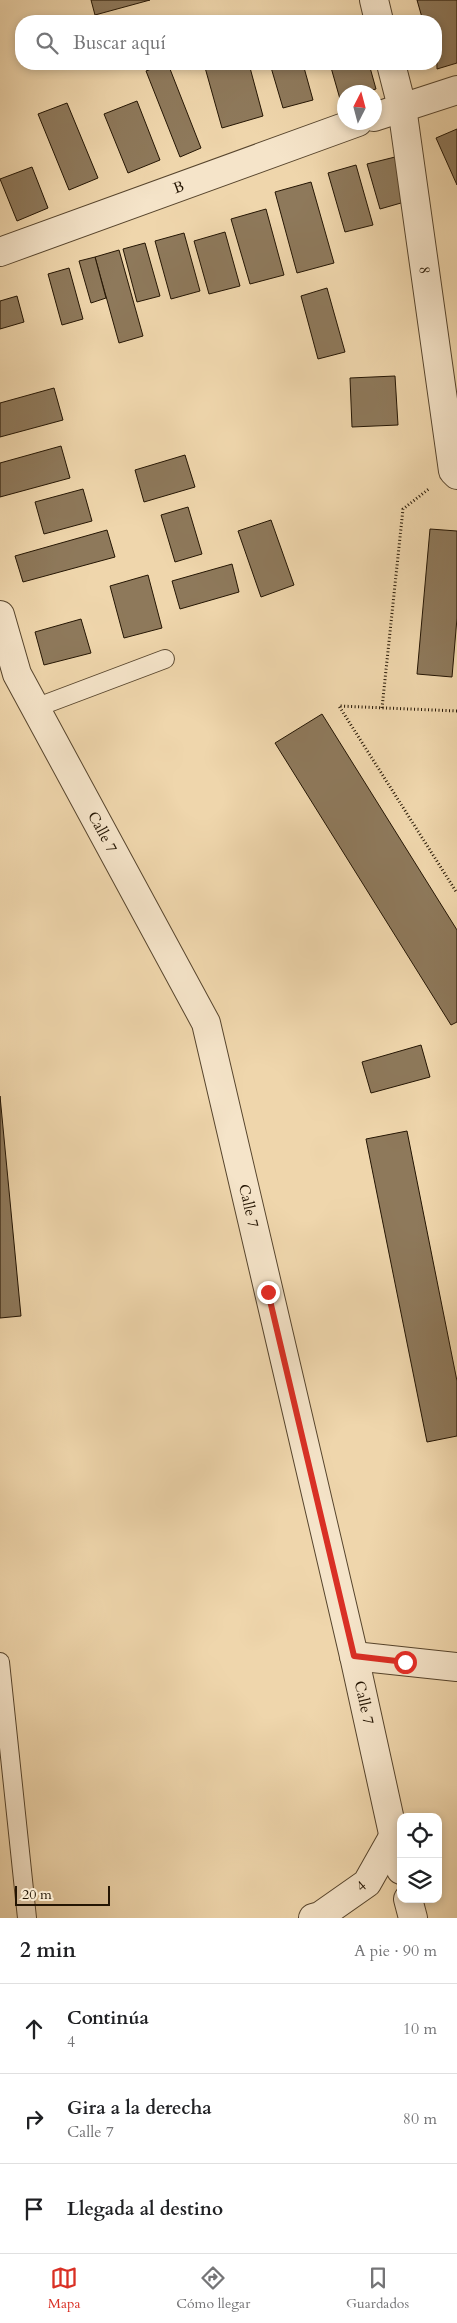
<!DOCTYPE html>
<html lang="es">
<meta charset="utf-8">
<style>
:root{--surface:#fff;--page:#f2f2f2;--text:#202124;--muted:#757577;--line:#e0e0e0;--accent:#d93025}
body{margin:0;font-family:Cardo,serif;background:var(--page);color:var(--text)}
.controls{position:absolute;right:15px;bottom:15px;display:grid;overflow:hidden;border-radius:10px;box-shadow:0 2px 8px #0003}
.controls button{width:45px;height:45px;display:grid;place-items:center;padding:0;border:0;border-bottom:1px solid var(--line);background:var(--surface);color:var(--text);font:25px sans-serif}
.compass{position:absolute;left:337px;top:85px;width:45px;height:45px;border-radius:50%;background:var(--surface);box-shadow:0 2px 8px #0003;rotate:6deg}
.scale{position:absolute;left:15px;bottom:12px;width:95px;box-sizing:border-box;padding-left:5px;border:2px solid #241503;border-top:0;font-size:14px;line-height:18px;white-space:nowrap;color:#241503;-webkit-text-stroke:4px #f5e4c9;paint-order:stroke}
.stop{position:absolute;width:15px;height:15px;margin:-11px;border:4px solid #d93025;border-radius:50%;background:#fff}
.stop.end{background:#d93025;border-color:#fff;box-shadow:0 1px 5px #0008}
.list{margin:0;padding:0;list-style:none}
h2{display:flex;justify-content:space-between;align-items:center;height:65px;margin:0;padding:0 20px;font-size:21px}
h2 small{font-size:16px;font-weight:400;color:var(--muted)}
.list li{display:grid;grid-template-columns:32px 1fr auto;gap:15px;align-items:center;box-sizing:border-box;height:90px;padding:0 20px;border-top:1px solid var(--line)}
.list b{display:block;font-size:19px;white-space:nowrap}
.list p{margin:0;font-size:16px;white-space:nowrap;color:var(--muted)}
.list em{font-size:16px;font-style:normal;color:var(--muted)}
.icon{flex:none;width:28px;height:28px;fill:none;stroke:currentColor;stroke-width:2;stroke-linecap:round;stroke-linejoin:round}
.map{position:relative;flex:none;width:457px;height:1918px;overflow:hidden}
.search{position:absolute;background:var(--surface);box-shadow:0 2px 8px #0003;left:15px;right:15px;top:15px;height:55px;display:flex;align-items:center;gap:12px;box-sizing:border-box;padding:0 18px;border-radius:20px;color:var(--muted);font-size:19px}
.sheet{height:335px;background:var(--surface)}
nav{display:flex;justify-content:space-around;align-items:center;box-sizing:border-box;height:70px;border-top:1px solid var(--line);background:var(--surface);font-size:14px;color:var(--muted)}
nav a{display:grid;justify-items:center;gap:2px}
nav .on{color:var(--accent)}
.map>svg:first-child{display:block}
.building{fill:#8e795b;stroke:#241503}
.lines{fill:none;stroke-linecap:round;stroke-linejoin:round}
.lane-casing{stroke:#57452d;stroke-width:20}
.street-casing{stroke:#57452d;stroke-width:30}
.path{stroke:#241503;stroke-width:3;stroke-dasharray:1 2.5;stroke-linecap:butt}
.lane{stroke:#f5e4c9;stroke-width:18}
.street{stroke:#f5e4c9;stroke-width:28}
.route{stroke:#d93025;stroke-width:6}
.labels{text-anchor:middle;stroke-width:4;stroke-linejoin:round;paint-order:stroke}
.street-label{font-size:15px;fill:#241503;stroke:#f5e4c9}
</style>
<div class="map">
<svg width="457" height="1918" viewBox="0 0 457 1918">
<rect width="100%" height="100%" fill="#efd6ac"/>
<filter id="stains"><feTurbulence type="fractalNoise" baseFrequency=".004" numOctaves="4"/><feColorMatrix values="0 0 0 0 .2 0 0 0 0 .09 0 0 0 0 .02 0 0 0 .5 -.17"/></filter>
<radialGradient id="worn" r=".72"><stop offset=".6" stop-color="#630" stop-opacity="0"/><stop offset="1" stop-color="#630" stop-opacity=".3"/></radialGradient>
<!-- building -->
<g class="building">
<path d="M91 0H150L95 15Z"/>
<path d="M417 0H457V63L437 69 436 21H423Z"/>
<path d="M164 64H168L201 148 180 157 146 71Z"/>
<path d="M204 64H249L263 116 222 128Z"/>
<path d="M270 64H303L313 100 283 108Z"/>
<path d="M330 64H369L376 89 365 92H344V98L340 99Z"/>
<path d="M137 101 160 160 128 173 104 114Z"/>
<path d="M67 103 98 178 69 190 38 114Z"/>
<path d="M457 129V185L436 138Z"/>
<path d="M395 157 408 201 380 209 367 164Z"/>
<path d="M356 165 373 225 345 232 328 173Z"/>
<path d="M32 167 48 208 17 221 0 179Z"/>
<path d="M311 182 334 263 297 273 275 192Z"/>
<path d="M266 209 284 275 250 284 231 219Z"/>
<path d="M225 232 240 286 209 294 194 241Z"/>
<path d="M184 233 200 291 171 299 155 241Z"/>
<path d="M145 243 160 296 137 302 123 249Z"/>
<path d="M119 250 143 336 119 343 95 257Z"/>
<path d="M95 257 106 298 91 303 79 261Z"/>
<path d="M69 268 83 319 62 325 48 274Z"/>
<path d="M327 288 345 352 318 359 301 296Z"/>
<path d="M17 296 24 322 0 329V301Z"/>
<path d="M395 376 398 425 352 427 350 378Z"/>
<path d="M54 388 63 420 0 437V403Z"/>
<path d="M61 446 70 478 0 497V463Z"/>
<path d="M185 455 195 487 144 502 135 470Z"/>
<path d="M83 489 92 521 44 534 35 502Z"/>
<path d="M188 507 202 554 175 562 161 515Z"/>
<path d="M271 520 294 585 261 597 238 531Z"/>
<path d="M430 529 457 531V618L452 677 417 674Z"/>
<path d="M107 530 115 557 23 582 15 556Z"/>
<path d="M232 564 239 592 180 609 172 581Z"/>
<path d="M148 575 162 628 124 638 110 586Z"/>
<path d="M81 619 91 653 44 665 35 632Z"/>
<path d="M322 714 457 930V1022L451 1025 275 743Z"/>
<path d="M421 1045 430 1077 371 1093 362 1062Z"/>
<path d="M0 1096 21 1316 0 1318Z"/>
<path d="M407 1131 457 1381V1436L427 1442 366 1139Z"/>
</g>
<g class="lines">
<!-- lane casing -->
<g class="lane-casing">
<g id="lane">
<path d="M35 708 165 659"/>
<path d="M0 1662 27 1918"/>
</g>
</g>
<!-- street casing -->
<g class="street-casing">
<g id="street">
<path d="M374 0 379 21"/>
<path id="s1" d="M391 64 402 107 453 471 457 475"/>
<path d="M374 117 457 90"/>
<path id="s2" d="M0 252 358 122"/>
<path id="s3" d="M0 615 17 674 206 1023 354 1656 401 1870"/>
<path d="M354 1656 457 1667"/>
<path d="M408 1899 413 1918"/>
<path d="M313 1918 320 1916 367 1883 393 1837"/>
</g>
</g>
<!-- path -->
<g class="path">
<path d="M382 708 403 509 430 488"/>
<path d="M457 711 339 706 457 893"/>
</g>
<!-- lane -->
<use href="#lane" class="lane"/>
<!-- street -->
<use href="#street" class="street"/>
</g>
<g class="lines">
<!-- route -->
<path class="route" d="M268 1292 354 1656 405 1662"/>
</g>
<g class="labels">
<!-- street labels -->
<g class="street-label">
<text dy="5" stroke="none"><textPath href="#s2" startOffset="190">B</textPath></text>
<text dy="5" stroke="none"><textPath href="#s1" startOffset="209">8</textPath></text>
<text dy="5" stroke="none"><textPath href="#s3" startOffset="241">Calle 7</textPath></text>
<text dy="5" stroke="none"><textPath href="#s3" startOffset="646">Calle 7</textPath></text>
<text dy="5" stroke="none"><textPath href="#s3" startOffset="1156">Calle 7</textPath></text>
<text transform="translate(361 1886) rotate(-41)" y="5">4</text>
</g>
</g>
<rect width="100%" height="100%" filter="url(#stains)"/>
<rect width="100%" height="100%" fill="url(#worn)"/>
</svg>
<div class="controls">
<button><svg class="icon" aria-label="locate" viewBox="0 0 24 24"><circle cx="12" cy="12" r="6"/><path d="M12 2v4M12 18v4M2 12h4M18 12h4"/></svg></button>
<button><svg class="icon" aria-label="layers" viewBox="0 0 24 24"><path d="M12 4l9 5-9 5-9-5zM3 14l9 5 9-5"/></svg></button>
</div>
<svg class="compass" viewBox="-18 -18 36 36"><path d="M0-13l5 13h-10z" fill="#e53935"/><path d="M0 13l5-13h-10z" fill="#757577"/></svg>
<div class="scale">20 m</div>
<div class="stop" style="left:405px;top:1662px"></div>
<div class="stop end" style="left:268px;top:1292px"></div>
<div class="search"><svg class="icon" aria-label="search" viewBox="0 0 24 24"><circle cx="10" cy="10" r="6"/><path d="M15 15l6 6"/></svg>Buscar aquí</div>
</div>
<section class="sheet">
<h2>2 min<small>A pie · 90 m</small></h2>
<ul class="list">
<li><svg class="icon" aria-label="ahead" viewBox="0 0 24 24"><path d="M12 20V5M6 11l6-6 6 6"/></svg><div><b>Continúa</b><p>4</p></div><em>10 m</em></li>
<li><svg class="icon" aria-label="right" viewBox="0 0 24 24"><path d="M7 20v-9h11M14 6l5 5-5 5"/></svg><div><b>Gira a la derecha</b><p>Calle 7</p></div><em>80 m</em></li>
<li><svg class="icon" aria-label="arrive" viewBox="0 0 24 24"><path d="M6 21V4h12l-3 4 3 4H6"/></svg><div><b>Llegada al destino</b></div></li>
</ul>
</section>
<nav>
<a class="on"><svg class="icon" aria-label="map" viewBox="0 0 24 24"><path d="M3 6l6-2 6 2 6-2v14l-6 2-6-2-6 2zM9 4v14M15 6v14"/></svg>Mapa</a>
<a><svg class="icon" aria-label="directions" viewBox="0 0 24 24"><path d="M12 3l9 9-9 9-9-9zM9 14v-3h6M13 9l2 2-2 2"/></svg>Cómo llegar</a>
<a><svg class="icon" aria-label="saved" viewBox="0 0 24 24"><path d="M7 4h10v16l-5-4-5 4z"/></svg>Guardados</a>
</nav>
